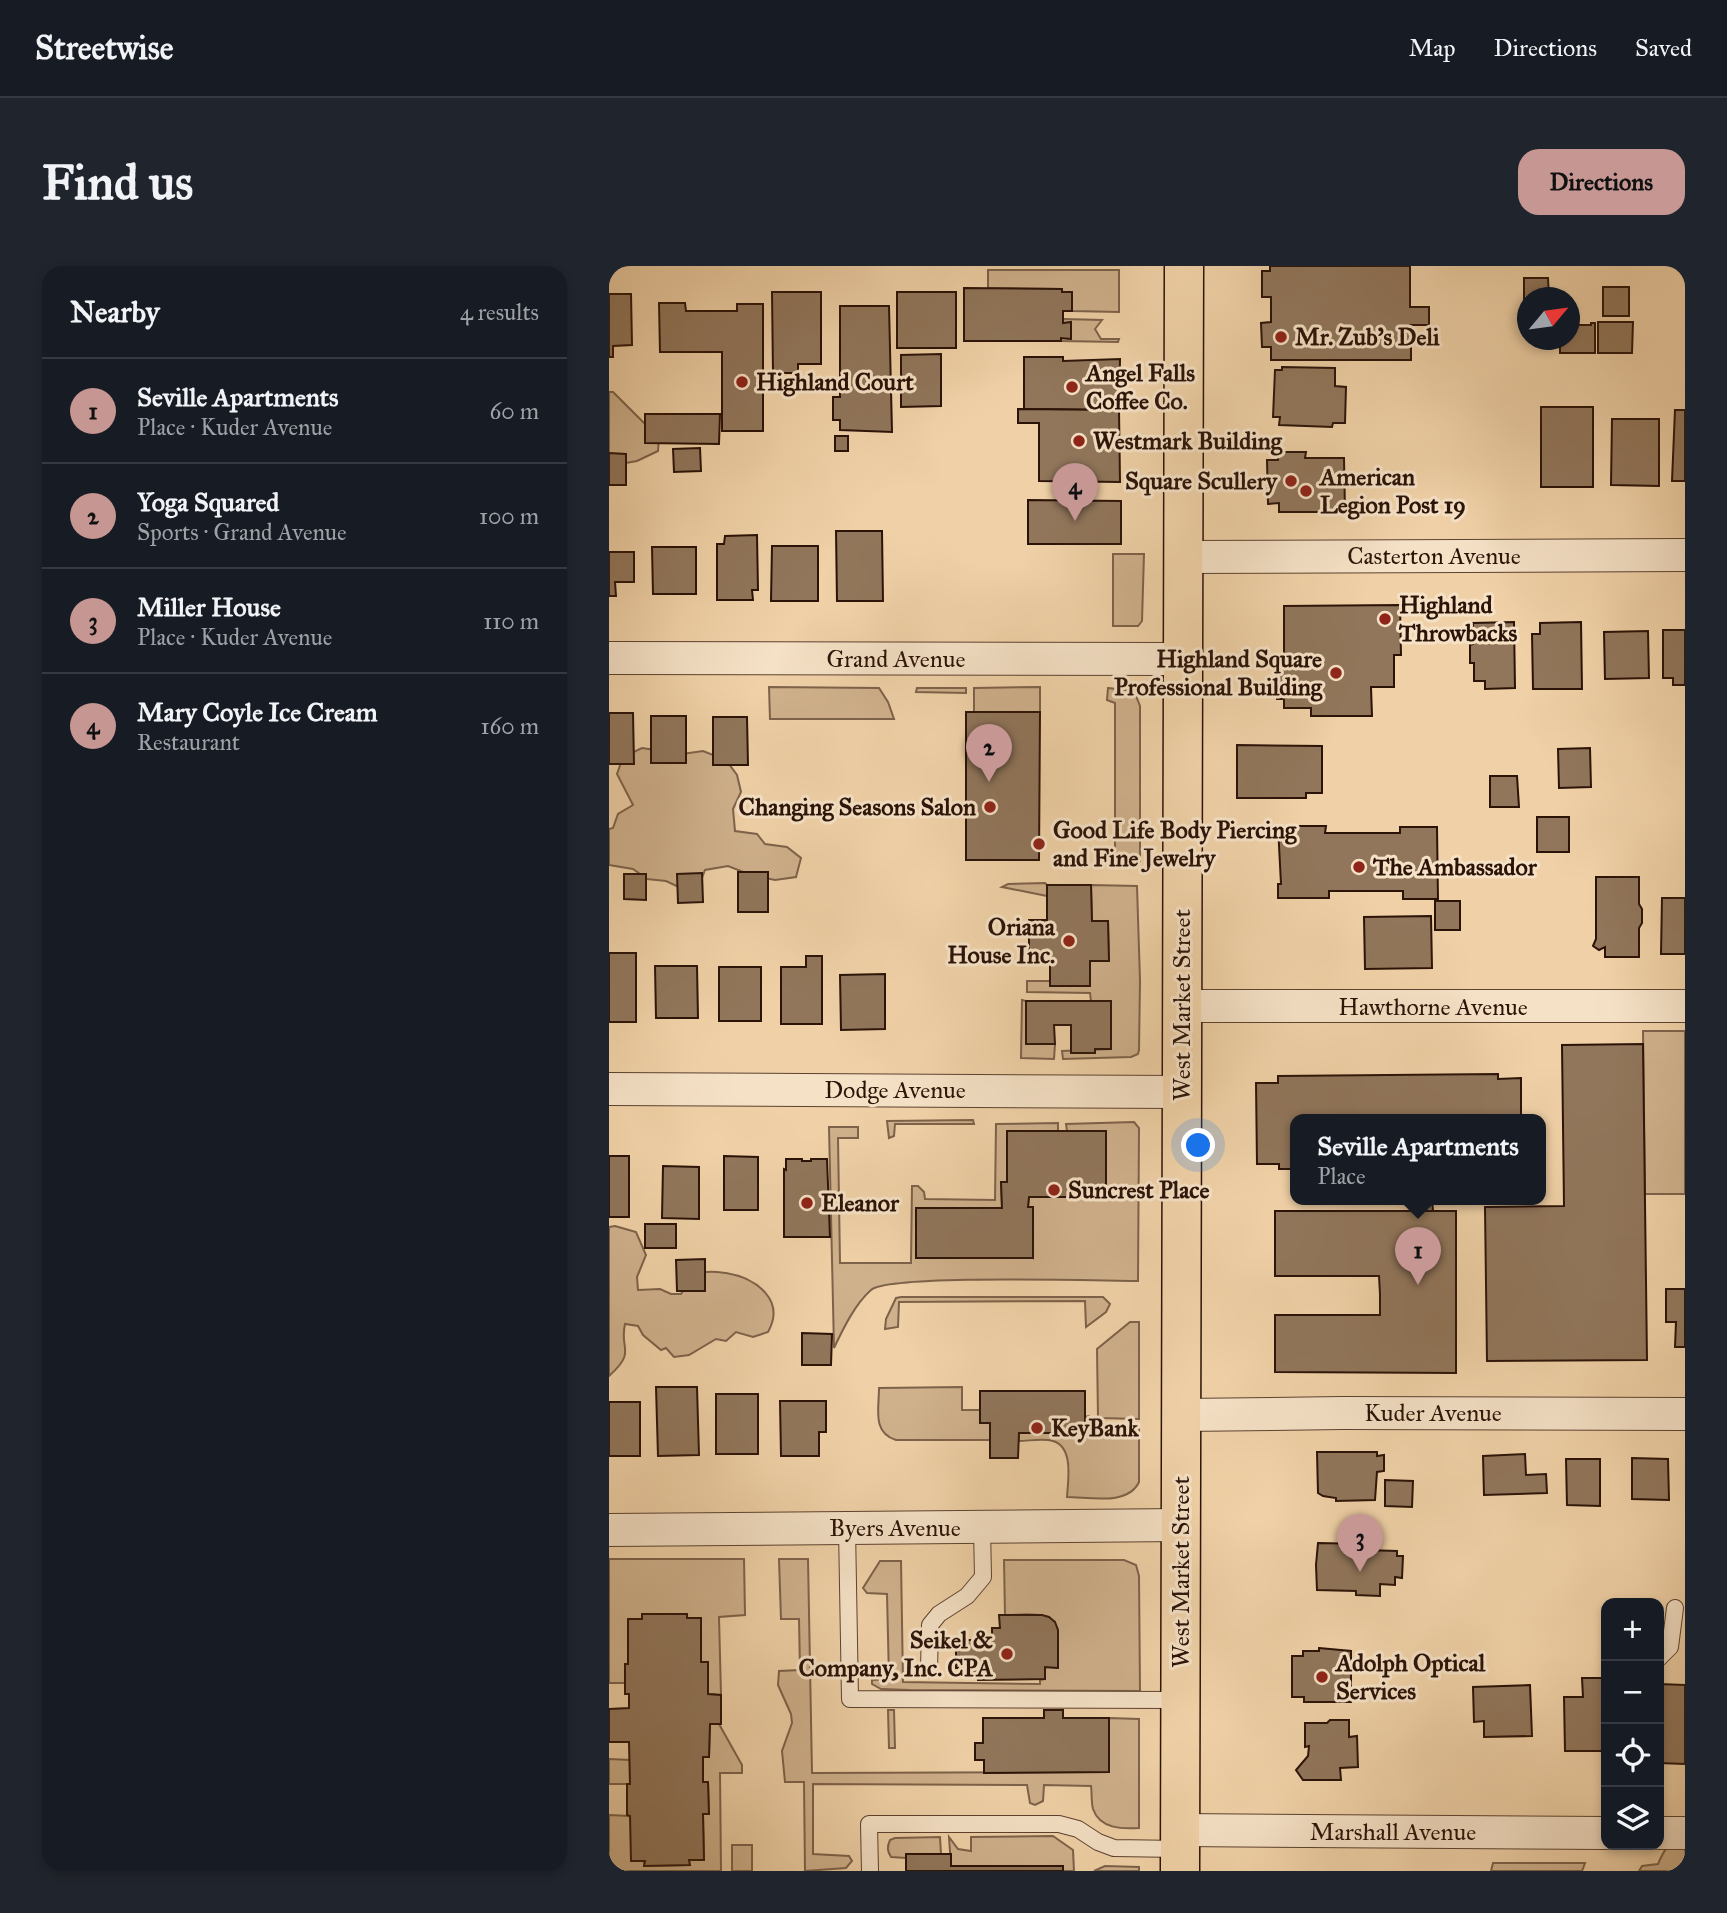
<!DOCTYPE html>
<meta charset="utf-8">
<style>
:root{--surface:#171b24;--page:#20242c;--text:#f1f3f6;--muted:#9ea1a6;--line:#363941;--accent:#c59692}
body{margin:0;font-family:"IM FELL Great Primer",serif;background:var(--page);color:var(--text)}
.controls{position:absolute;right:21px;bottom:21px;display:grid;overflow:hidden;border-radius:14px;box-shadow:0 4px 10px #0003}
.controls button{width:63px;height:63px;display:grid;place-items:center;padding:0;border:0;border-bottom:2px solid var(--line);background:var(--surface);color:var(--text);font:35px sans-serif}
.compass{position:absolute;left:908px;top:21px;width:63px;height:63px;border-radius:50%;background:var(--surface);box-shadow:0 4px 10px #0003;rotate:61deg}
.you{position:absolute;left:590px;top:880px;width:24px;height:24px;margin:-18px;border:5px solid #fff;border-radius:50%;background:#1a73e8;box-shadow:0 0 0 10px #1a73e833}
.badge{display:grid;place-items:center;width:46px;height:46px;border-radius:50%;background:var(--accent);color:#111;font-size:23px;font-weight:700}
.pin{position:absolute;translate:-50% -58px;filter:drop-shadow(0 2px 4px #0008)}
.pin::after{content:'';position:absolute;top:37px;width:24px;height:21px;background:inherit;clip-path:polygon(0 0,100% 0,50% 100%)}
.popup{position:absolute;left:681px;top:848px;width:256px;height:91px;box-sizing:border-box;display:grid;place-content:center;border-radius:14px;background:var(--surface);filter:drop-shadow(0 2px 5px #0005);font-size:23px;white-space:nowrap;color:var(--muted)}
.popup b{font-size:26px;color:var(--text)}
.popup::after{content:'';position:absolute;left:50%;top:100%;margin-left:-14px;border:14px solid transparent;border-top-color:var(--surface)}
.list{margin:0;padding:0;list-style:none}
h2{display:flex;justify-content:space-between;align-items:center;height:91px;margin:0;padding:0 28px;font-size:30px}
h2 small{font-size:23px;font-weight:400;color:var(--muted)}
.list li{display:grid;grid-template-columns:46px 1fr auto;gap:21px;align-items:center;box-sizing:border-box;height:105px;padding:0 28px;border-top:2px solid var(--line)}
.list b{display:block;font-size:26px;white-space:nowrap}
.list p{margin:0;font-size:23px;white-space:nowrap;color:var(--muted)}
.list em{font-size:23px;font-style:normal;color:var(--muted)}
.icon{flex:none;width:38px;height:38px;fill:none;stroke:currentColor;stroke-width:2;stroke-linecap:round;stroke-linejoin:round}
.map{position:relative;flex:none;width:1076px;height:1605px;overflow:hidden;border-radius:21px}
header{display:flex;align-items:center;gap:42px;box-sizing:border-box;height:98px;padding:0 35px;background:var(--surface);border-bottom:2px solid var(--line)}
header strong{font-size:33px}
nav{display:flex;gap:38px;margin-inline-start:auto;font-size:24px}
.intro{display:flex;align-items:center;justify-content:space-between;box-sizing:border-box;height:168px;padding:0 42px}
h1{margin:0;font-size:49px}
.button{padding:18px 32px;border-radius:21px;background:var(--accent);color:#111;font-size:24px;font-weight:700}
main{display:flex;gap:42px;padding:0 42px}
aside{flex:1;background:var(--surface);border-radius:21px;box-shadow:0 4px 10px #0003}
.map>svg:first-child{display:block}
.green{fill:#cfb18c;stroke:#7d624a;stroke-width:2}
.building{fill:#91765b;stroke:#2b1308;stroke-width:2}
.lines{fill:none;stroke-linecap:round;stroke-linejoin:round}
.service-casing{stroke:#5c4230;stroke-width:18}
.minor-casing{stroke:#5c4230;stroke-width:34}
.primary-casing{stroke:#2b1308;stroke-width:41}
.service{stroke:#f5e1c6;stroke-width:16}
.minor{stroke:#f5e1c6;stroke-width:32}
.primary{stroke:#f0d1a7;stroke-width:38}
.poi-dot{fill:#8f2418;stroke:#f5e1c6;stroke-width:2.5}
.labels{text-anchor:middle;stroke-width:6;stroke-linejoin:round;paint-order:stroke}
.poi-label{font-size:24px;font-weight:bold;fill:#2b1308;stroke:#f5e1c6;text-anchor:start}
.street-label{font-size:24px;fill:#2b1308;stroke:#f5e1c6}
</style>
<header>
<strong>Streetwise</strong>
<nav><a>Map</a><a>Directions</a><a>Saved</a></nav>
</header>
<div class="intro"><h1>Find us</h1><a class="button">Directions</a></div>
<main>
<aside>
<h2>Nearby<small>4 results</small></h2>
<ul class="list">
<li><span class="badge">1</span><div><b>Seville Apartments</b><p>Place · Kuder Avenue</p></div><em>60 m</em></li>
<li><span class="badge">2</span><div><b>Yoga Squared</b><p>Sports · Grand Avenue</p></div><em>100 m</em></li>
<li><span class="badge">3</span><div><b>Miller House</b><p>Place · Kuder Avenue</p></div><em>110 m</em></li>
<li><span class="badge">4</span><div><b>Mary Coyle Ice Cream</b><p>Restaurant</p></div><em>160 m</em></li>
</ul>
</aside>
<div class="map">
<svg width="1076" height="1605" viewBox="0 0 1076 1605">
<rect width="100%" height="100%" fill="#f0d1a7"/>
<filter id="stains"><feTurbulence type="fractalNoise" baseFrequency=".00286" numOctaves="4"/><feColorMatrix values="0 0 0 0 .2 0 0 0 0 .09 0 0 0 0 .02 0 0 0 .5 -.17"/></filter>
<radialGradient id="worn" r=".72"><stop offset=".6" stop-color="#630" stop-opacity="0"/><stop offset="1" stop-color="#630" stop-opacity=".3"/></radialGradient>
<!-- green -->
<g class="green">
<path d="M379 4H510V46L463 45V26H453V23L379 22Z"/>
<path d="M454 53 493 54 486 63 492 73H510L509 76 452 75V72L461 73 462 57H454Z"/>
<path d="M0 126H4L50 172 49 185 28 195 0 200Z"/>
<path d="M504 288H535L533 355 529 360H504Z"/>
<path d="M160 421 270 422 279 436 285 453H161Z"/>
<path d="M431 421V446H365V422Z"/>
<path d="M308 422H357V427L307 426Z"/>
<path d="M499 422 525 425 531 440V596L506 595V437L498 434Z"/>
<path d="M33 482 73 488 94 485 117 494 128 509 132 526 124 543 126 565 148 568 156 578 178 581 192 592 187 611 166 614 142 609 119 600 96 604 88 625 74 623 57 615 38 613 24 603 0 599V563L4 562 9 548 24 539 8 508 14 491Z"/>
<path d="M436 617 438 619V630L393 621 399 618Z"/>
<path d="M482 619 528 620 531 715 530 784 529 788 522 791 454 793 453 785 502 783V735H482L481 727 418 726V715H441L442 720H481V695H500L499 655H483Z"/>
<path d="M413 734 417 735 418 778H446L445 793 412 792Z"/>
<path d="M1034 765H1076V928H1036Z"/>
<path d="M364 854 365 858H286L285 870 280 872 278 855Z"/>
<path d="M525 856 530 862 529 1015C491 1015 281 1008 262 1024 246 1038 234 1063 225 1082L220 861H249V872H229L231 997H302L303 920H309L315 926 316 933 386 934 387 858 449 857V865H398V916L392 917 393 942 424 991V941H419L420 931 497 930V865H458L457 858Z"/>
<path d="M6 960 27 966 37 989 28 1011 29 1024 51 1023 62 1028H72C76 1021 82 1011 90 1008 98 1004 109 1006 117 1007 147 1012 177 1034 159 1066L144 1071 127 1066 117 1075 107 1073 80 1089 65 1091 57 1082 52 1084 34 1069 29 1060 16 1058C10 1084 28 1085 0 1110V961Z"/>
<path d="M292 1031H494L501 1038 497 1046 477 1061 476 1035 290 1036 289 1061 276 1063 277 1053 287 1032Z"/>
<path d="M521 1056H530V1153L489 1152 488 1083Z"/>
<path d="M353 1121V1144H371V1157H381V1174H287C263 1167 270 1143 270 1122Z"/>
<path d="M480 1150V1162H530V1216C519 1240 480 1231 458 1231 459 1215 465 1181 444 1175 434 1172 420 1175 410 1175V1167Z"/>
<path d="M0 1293H135L136 1349 110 1351 112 1429 99 1428V1396H92V1353L78 1352 77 1348H34L33 1353H19V1398L16 1399V1417H0Z"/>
<path d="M170 1293H199L203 1507 499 1506 500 1452 530 1453V1562C513 1563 491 1563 484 1543 482 1536 483 1526 482 1520L435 1519 434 1535 426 1539 421 1537 418 1519 204 1518V1588L240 1590 243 1595 237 1602 196 1605 195 1516H176L173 1485 183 1457 182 1448 169 1419 170 1405 191 1404 190 1353H172Z"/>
<path d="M395 1294H515L527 1299 530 1310 531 1425 300 1424 272 1423 263 1418V1414L280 1413 278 1328 258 1327 254 1322 271 1295H292L294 1416 431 1418V1414L436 1413V1401L448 1402 446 1356C433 1345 412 1349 396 1349Z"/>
<path d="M279 1444H285L286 1482H280Z"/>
<path d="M101 1458H110L133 1499V1507H111L112 1605H0V1549L21 1550 36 1600 80 1599V1594H95L94 1548 100 1547 99 1516H94V1491H100Z"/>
<path d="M0 1493 21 1494V1518H0Z"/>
<path d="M444 1570 464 1584 465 1605H454V1600H342L340 1571 349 1583 362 1585V1571Z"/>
<path d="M331 1571 332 1588H298L297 1592 282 1591C278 1585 278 1581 281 1574L286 1572Z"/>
<path d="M1076 1572V1605H1030L1033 1600 1049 1598C1055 1584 1060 1574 1076 1572Z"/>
<rect x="123" y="1579" width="20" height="26"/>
<path d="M884 1597H976L973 1605H882Z"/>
<path d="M496 1600 530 1601V1605H485Z"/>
</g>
<!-- building -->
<g class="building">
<path d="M661 0H801V41H820V59H802V94H662V81H653L652 57 662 56V31H653V5H661Z"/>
<path d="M915 12H939L940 32H918V39H915Z"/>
<rect x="994" y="21" width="26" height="29"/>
<path d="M355 22 453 23V26H463V45H454V57L462 56V73L452 72V75H355Z"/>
<path d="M163 26H212V98H189V107H164Z"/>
<rect x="288" y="26" width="59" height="56"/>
<path d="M0 28H22L23 79 4 80V91H0Z"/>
<path d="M50 37H76L77 45H128V38H154V165H113V86H51Z"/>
<path d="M231 40H280L283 166 231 164V154H224V131H231Z"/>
<path d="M989 56H1024L1023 87H989Z"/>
<path d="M982 57H986V87H951V74H960V59H982Z"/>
<path d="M332 88V140L292 141V89Z"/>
<path d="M415 91H454V95L511 93 510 144 415 143Z"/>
<path d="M673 101 726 102V120L737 121 736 157H724L723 161 670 159 671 151H664L666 104H673Z"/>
<rect x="932" y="141" width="52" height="80"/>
<path d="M409 143 510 144 511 216 430 215V157H409Z"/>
<path d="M1066 144H1076V215H1063Z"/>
<path d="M36 148H111L110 178 36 177Z"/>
<path d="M1003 153H1050V220L1002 219Z"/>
<rect x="226" y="170" width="13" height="15"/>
<path d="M91 182 92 205 65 206 64 183Z"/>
<path d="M669 186H697L696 192H735L736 246H670V237L659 238 658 194H669Z"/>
<path d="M0 187 17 188V219H0Z"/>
<path d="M419 234 512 235V278H419Z"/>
<path d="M227 265H273L274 335H228Z"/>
<path d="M148 269 149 324H143L144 334H108V278H115L116 270Z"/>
<path d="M163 280H209V335H162Z"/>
<path d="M43 281H87V328H44Z"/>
<path d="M0 286H25V316H6L7 330H0Z"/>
<path d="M791 339 792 389H785V421H762L763 450H702V442H675V433H668V394L675 393V340Z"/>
<path d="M905 356 906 422 876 423V415H865V397H861V379L864 378V357Z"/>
<path d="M972 356 973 423H924L923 368H931V357Z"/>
<path d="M1054 364H1076V419H1064V412H1054Z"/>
<path d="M1039 365 1040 412 996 413 995 366Z"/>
<path d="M357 446H431L430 594H357Z"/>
<path d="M0 447H24L25 498H0Z"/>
<rect x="42" y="450" width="35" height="47"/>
<path d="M104 451H138L139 499H104Z"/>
<path d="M628 479 713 480V527H697V532H628Z"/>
<path d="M981 482 982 521 950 522 949 483Z"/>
<path d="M881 510H908L910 541H881Z"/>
<rect x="928" y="551" width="32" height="35"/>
<path d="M669 560H717L716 567H791V561H828L829 633H794V625H720V632H669V618H672Z"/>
<rect x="129" y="606" width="30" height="40"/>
<path d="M93 607 94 636 69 637 68 608Z"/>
<path d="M15 608H37V634L15 633Z"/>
<path d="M987 611H1030V638L1033 643V657L1030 662V691H996V681L990 684 984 680 987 673Z"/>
<path d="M438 619H482L483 655H499L500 695H481V720H441V695H420V654H438Z"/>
<path d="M1053 632H1076V688H1052Z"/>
<rect x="826" y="635" width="25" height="29"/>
<path d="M822 650 823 702 756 703 755 651Z"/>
<rect x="0" y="687" width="27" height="69"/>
<path d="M197 690H213V758H172V701H197Z"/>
<path d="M46 700H88L89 752H47Z"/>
<rect x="110" y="701" width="42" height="54"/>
<path d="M276 708V763L232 764 231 709Z"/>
<path d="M417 735H502V783H486V787H462V759H445L446 778H417Z"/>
<path d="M1034 778 1038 1094 878 1095 876 941 955 940 953 779Z"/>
<path d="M889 808V813L912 812V853H686V903H670V898H648L647 817H669V810Z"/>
<path d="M398 865H497V931H420L419 941H424V992H307V942H393L392 916H398Z"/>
<rect x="0" y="890" width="20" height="61"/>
<path d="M115 890 149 891V944H115Z"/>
<path d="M177 893H193V895H202V893H218L221 971H175V903L177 904Z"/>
<path d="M54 900 90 901V953L53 952Z"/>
<path d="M801 933H823L824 945H801Z"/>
<path d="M666 945H847V1107L666 1106V1049H771V1028L770 1010H666Z"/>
<rect x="36" y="958" width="31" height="24"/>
<path d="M96 993V1025H68L67 994Z"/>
<path d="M1057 1023H1076V1081H1066L1067 1056H1057Z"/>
<path d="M193 1067 223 1068 222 1099H193Z"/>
<path d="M47 1121H88L90 1189 49 1190Z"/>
<path d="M371 1125H476V1167H410L409 1192H381V1157H371Z"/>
<rect x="107" y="1128" width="42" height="60"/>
<path d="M171 1135H217V1166H210V1190H172Z"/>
<rect x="0" y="1136" width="31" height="54"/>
<path d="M708 1186H768V1190L775 1189V1205L768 1206 766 1234 727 1235V1232L714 1230 709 1227Z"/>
<path d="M916 1188 917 1209 937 1208 938 1227 875 1229 874 1190Z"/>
<path d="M1023 1192 1059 1193 1060 1234 1023 1233Z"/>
<path d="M957 1193H991V1240L958 1239Z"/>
<path d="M776 1214 804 1215 803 1241 776 1240Z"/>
<path d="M709 1277 756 1278V1284L788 1285V1290H794L793 1312 786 1311V1319L771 1318V1330L747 1329V1325L708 1324 707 1299Z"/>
<path d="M33 1348H78V1352H92V1396H99V1428L112 1429V1458H101L100 1491H94V1516H99L100 1548H94L95 1594H80L81 1599 35 1600 36 1595H22L21 1550 18 1549V1518H21L20 1476H0V1443L20 1442V1428H16V1398H19V1353H33Z"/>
<path d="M390 1349H433L440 1351 446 1356 449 1364V1402L436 1401V1413L369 1414V1408H358V1402H347V1374H369V1371H383V1362H391Z"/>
<path d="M710 1382 742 1385V1436H695V1431H683V1390H694V1385H710Z"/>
<path d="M973 1412H997V1485H956L955 1431H974Z"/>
<path d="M1050 1418 1076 1419V1498L1050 1497Z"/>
<path d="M921 1419 923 1470 875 1471V1455L865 1456 864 1421Z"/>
<path d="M435 1444H454V1452H500V1506L375 1507V1494H366V1477H374V1452H435Z"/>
<path d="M721 1454H740V1471L748 1470 749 1501 731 1502 732 1514H694L687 1504 699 1490 700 1480 696 1481V1457H718Z"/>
<path d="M297 1588H342V1600H454V1605H297Z"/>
</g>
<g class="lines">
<!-- service casing -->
<g class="service-casing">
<g id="service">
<path d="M238 1262 241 1433 571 1434"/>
<path d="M1050 1392 1061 1381 1066 1342"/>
<path d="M320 1404 321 1359 330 1348 358 1330 374 1311 373 1262"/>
<path d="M261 1605 260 1558H450L469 1563 489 1576 505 1582 571 1583"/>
</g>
</g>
<!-- minor casing -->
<g class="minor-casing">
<g id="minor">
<path d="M574 291 1076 289"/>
<path d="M0 392 574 393"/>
<path d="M573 740H1076"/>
<path d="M0 823 573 826"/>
<path d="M572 1149 734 1147 1076 1148"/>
<path d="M0 1264 572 1259"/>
<path d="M571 1564 997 1567"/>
<path d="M1050 1567H1076"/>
</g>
</g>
<!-- primary casing -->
<g class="primary-casing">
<path id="primary" d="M571 1605 575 0"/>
</g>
<!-- service -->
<use href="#service" class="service"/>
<!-- minor -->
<use href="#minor" class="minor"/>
<!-- primary -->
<use href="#primary" class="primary"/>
</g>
<!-- markers -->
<g class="poi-dot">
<circle cx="672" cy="71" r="7"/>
<circle cx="133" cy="116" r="7"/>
<circle cx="463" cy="121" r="7"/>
<circle cx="470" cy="175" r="7"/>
<circle cx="682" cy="215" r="7"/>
<circle cx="697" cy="225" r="7"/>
<circle cx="776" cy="353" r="7"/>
<circle cx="727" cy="407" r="7"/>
<circle cx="381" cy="541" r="7"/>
<circle cx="430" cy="578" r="7"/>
<circle cx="750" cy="601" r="7"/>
<circle cx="460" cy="675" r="7"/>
<circle cx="445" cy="924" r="7"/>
<circle cx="198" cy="937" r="7"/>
<circle cx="428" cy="1162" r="7"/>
<circle cx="398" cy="1388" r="7"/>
<circle cx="713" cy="1411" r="7"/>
</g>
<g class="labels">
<!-- poi labels -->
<g class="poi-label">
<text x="686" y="79">Mr. Zub's Deli</text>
<text x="477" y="115">Angel Falls<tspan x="477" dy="28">Coffee Co.</tspan></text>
<text x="147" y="124">Highland Court</text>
<text x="484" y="183">Westmark Building</text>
<text x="711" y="219">American<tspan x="711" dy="28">Legion Post 19</tspan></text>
<text x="668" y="223" text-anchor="end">Square Scullery</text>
<text x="790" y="347">Highland<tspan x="790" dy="28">Throwbacks</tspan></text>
<text x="713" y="401" text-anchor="end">Highland Square<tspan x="713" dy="28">Professional Building</tspan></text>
<text x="367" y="549" text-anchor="end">Changing Seasons Salon</text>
<text x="444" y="572">Good Life Body Piercing<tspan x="444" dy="28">and Fine Jewelry</tspan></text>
<text x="764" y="609">The Ambassador</text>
<text x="446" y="669" text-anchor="end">Oriana<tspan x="446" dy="28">House Inc.</tspan></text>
<text x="459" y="932">Suncrest Place</text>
<text x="212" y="945">Eleanor</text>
<text x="442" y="1170">KeyBank</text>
<text x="384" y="1382" text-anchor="end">Seikel &amp;<tspan x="384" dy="28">Company, Inc. CPA</tspan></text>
<text x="727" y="1405">Adolph Optical<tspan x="727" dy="28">Services</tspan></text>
</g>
<!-- street labels -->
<g class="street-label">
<text x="825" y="298">Casterton Avenue</text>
<text x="287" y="401">Grand Avenue</text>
<text transform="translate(573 739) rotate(-90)" y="8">West Market Street</text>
<text x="824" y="749">Hawthorne Avenue</text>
<text x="286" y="832">Dodge Avenue</text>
<text x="824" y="1155">Kuder Avenue</text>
<text x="286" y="1270">Byers Avenue</text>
<text transform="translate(572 1306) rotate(-90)" y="8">West Market Street</text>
<text x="784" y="1574">Marshall Avenue</text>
</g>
</g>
<rect width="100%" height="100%" filter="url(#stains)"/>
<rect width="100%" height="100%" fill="url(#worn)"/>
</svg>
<div class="controls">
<button>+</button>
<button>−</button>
<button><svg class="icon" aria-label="locate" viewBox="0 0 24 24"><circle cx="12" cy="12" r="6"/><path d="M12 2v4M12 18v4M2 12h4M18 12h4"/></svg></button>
<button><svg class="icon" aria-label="layers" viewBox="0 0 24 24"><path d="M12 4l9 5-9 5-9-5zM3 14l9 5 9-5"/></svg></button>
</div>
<svg class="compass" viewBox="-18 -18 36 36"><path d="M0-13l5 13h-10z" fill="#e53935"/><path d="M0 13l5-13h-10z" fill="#9ea1a6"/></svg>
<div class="you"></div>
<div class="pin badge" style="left:809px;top:1019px">1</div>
<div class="popup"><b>Seville Apartments</b>Place</div>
<div class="pin badge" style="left:380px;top:516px">2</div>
<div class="pin badge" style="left:751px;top:1306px">3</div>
<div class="pin badge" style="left:466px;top:255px">4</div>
</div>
</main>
